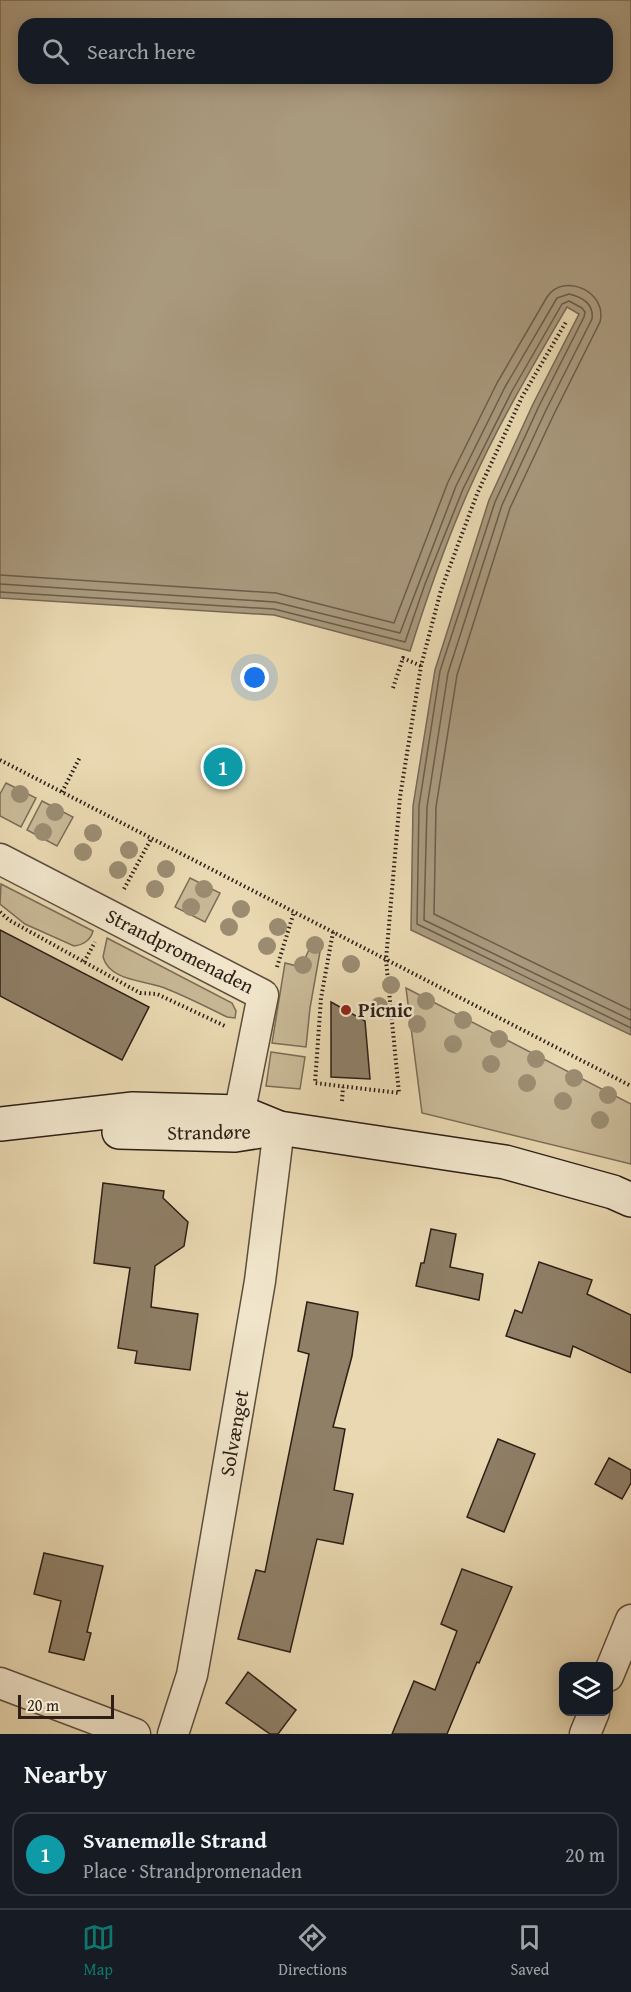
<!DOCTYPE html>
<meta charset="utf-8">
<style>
:root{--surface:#171b24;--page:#242831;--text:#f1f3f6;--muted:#9ea1a6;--line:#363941;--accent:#0f766e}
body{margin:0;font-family:"Gentium Book Plus",serif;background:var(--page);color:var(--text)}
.controls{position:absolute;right:18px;bottom:18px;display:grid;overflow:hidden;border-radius:12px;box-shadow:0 3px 15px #0003}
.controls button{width:54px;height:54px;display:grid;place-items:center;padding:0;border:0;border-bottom:2px solid var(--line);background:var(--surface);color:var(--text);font:30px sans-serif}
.scale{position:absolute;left:18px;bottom:15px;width:96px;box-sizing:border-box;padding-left:6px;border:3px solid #2d1f17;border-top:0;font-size:16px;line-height:21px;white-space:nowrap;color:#2d1f17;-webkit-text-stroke:4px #f1e6cc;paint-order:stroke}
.you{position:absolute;left:255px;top:678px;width:21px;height:21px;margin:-15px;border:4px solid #fff;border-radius:50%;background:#1a73e8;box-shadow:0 0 0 9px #1a73e833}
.badge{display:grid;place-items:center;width:39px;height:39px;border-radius:50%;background:var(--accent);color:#fff;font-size:20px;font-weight:700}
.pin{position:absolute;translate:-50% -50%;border:3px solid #fff;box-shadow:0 2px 6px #0006}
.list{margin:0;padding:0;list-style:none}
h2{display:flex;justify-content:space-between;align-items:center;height:78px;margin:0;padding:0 24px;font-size:26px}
h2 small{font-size:20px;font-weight:400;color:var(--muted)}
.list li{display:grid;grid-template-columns:39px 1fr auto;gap:18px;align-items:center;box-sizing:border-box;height:84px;margin:0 12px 12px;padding:0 12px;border:2px solid var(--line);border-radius:18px}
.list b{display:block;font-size:22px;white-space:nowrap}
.list p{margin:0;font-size:20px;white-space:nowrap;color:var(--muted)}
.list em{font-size:20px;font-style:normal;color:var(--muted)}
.icon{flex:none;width:33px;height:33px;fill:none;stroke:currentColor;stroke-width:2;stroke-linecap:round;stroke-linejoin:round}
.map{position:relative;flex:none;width:631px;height:1734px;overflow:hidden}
.search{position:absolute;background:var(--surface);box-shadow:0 3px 15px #0003;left:18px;right:18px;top:18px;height:66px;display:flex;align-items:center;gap:15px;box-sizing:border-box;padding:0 21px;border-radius:18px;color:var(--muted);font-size:22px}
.sheet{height:174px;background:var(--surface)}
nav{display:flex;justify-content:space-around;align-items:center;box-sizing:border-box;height:84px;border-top:2px solid var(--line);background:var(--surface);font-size:16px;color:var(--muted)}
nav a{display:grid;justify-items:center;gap:3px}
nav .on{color:var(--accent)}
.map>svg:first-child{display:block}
.green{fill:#c9b997;stroke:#7b6c57;stroke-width:1.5}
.water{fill:#a9997d;stroke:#776854;stroke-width:1.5;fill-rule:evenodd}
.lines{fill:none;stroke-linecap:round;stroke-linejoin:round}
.shore{stroke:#6b5c4a;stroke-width:1.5}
.building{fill:#8f7f67;stroke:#2d1f17;stroke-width:1.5}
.street-casing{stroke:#5c4d3e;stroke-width:33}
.secondary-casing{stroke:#2d1f17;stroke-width:36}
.path{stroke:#2d1f17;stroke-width:4;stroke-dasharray:1.5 3;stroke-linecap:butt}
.street{stroke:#f1e6cc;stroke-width:30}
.secondary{stroke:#f1e6cc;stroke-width:33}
.tree{fill:#9b8c71}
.poi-dot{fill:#8f2418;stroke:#f1e6cc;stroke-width:2}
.labels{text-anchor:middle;stroke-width:5;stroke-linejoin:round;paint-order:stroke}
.street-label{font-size:20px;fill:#2d1f17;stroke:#f1e6cc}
.poi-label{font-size:20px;font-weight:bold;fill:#2d1f17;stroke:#f1e6cc;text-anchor:start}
</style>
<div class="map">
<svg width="631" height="1734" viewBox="0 0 631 1734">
<rect width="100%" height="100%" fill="#e9d8b1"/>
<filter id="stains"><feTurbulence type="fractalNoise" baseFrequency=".00333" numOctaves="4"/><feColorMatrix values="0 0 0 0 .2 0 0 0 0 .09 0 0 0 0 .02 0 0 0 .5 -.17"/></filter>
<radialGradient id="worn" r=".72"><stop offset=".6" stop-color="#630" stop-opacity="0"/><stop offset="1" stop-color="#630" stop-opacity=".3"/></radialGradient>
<!-- green -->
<g class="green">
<path d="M6 783 36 798 21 827 0 816V794Z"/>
<path d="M42 801 73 817 57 846 27 830Z"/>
<path d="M190 878 220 893 205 922 175 907Z"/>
<path d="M1 884 93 931C91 940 83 945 74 946L25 924 0 904Z"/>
<path d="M107 938 232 1003 236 1011 235 1018 227 1017C207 1007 187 997 167 989 147 980 110 982 103 957Z"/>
<path d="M313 941 321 946 310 1008 306 1047 272 1043 285 963 301 967Z"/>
<path d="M406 988 631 1104V1164L422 1113Z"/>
<path d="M271 1052 305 1057 300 1089 266 1086Z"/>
</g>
<!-- water -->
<path class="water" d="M0 0H631V1035L411 930 413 806 435 670 489 500 533 404 579 314 567 307C532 367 496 428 468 492 445 544 427 597 410 651L274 615 0 598ZM24 24H607V78H24Z"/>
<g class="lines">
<!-- shore -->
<g class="shore">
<path d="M0 575 276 593 394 623 448 482 497 383 547 297C565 271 608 293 600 322L554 414 510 508 457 675 436 807 434 914 631 1010"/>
<path d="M0 584 275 602 400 633 456 486 505 387 557 298 569 294C582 297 594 304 592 319L546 410 502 505 448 673 427 807 424 920 631 1020"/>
<path d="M0 592 274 609 405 642 425 584 463 489 512 391 562 304 569 301 582 308 585 312 584 317 539 406 495 502 440 671 419 806 417 924 631 1028"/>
</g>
</g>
<!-- building -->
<g class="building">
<path d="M0 930 149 1007 122 1060 0 996Z"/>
<path d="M331 1002 365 1021 370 1079 331 1077Z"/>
<path d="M103 1183 164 1191 163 1198 188 1222 184 1246 155 1266 151 1307 198 1314 190 1370 135 1363 137 1351 118 1348 130 1268 94 1263Z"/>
<path d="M431 1229 456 1234 450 1267 483 1274 479 1300 416 1286 421 1263H424Z"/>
<path d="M539 1262 592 1280 587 1294 631 1315V1373L573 1346 570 1357 506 1336 515 1310 522 1313Z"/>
<path d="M307 1302 358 1312 352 1356 333 1427 345 1429 334 1490 353 1494 343 1544 317 1539 290 1652 238 1639 256 1570 265 1572 309 1354 298 1351Z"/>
<path d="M498 1439 535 1454 504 1532 467 1517Z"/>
<path d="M609 1458 631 1470V1483L622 1499 595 1484Z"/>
<path d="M44 1553 103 1566 87 1632 91 1633 84 1660 49 1652 61 1601 34 1594Z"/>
<path d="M462 1569 512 1587 479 1663 477 1662 447 1734H392L414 1681 435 1690 457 1631 441 1624Z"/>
<path d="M248 1672 296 1710 278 1734H270L226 1703Z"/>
</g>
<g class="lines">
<!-- street casing -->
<g class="street-casing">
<g id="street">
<path d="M0 859 263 995 235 1135"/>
<path d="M608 1676 631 1620"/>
<path d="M0 1683 135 1734"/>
<path d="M173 1734 192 1675 199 1636 260 1281 279 1128"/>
<path d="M585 1734 594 1712"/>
</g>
</g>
<!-- secondary casing -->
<g class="secondary-casing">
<g id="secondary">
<path d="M0 1124 133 1109 240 1112 279 1128 505 1162 613 1192 631 1200"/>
<path d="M119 1132 235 1135 279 1128"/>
</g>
</g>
<!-- path -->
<g class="path">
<path d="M393 688 403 658 421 666"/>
<path d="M0 760 631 1086"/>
<path d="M62 792 80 757"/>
<path d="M124 889 151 839"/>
<path d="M0 912 9 920 140 993 157 994 225 1026"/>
<path d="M333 932 321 998 315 1083 399 1093 386 960 400 797 421 666 441 590 477 494 522 397 566 322"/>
<path d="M84 962 95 942"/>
<path d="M277 967 294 912"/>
<path d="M342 1101 343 1087"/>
</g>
<!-- street -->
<use href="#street" class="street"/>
<!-- secondary -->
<use href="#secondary" class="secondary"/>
</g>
<!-- trees -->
<g class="tree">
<circle cx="20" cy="794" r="9"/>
<circle cx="55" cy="812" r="9"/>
<circle cx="43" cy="832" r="9"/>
<circle cx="93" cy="833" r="9"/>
<circle cx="129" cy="850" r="9"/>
<circle cx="83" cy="852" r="9"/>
<circle cx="166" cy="869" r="9"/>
<circle cx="118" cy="870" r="9"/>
<circle cx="155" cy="889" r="9"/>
<circle cx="204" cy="889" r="9"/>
<circle cx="191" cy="907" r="9"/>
<circle cx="241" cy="909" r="9"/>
<circle cx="229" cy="927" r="9"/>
<circle cx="278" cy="927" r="9"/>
<circle cx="315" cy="945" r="9"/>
<circle cx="267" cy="946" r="9"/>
<circle cx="351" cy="964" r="9"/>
<circle cx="303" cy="965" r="9"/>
<circle cx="391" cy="985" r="9"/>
<circle cx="426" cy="1001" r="9"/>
<circle cx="379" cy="1006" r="9"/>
<circle cx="463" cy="1020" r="9"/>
<circle cx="417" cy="1024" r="9"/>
<circle cx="499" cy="1039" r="9"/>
<circle cx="453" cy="1044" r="9"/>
<circle cx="536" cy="1059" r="9"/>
<circle cx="491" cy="1064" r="9"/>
<circle cx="574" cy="1078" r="9"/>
<circle cx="527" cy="1083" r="9"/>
<circle cx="608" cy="1095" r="9"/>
<circle cx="563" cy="1101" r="9"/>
<circle cx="600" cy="1120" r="9"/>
</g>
<!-- markers -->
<circle class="poi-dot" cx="346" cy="1010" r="6"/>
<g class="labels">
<!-- street labels -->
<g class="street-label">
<text transform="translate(180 951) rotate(27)" y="7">Strandpromenaden</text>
<text transform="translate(209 1132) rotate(-1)" y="7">Strandøre</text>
<text transform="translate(234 1433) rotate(-80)" y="7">Solvænget</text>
</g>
<!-- poi labels -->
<g class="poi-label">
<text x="358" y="1017">Picnic</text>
</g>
</g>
<rect width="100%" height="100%" filter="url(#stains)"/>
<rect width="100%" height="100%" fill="url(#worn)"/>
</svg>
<div class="controls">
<button><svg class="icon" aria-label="layers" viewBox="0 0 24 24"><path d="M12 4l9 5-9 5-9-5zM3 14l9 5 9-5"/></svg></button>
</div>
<div class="scale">20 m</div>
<div class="you"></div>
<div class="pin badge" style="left:223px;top:767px;background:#0f9aa8">1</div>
<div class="search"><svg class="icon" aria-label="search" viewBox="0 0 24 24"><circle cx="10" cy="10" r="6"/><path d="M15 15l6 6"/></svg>Search here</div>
</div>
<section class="sheet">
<h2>Nearby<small></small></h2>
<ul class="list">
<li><span class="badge" style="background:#0f9aa8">1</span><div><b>Svanemølle Strand</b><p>Place · Strandpromenaden</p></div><em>20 m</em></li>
</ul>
</section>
<nav>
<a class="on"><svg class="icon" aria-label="map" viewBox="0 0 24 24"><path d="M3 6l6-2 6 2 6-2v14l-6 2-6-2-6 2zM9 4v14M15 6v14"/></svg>Map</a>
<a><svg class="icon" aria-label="directions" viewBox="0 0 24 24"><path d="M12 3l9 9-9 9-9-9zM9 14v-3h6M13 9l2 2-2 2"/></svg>Directions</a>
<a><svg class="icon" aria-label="saved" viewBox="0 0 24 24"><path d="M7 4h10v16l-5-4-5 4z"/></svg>Saved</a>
</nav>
